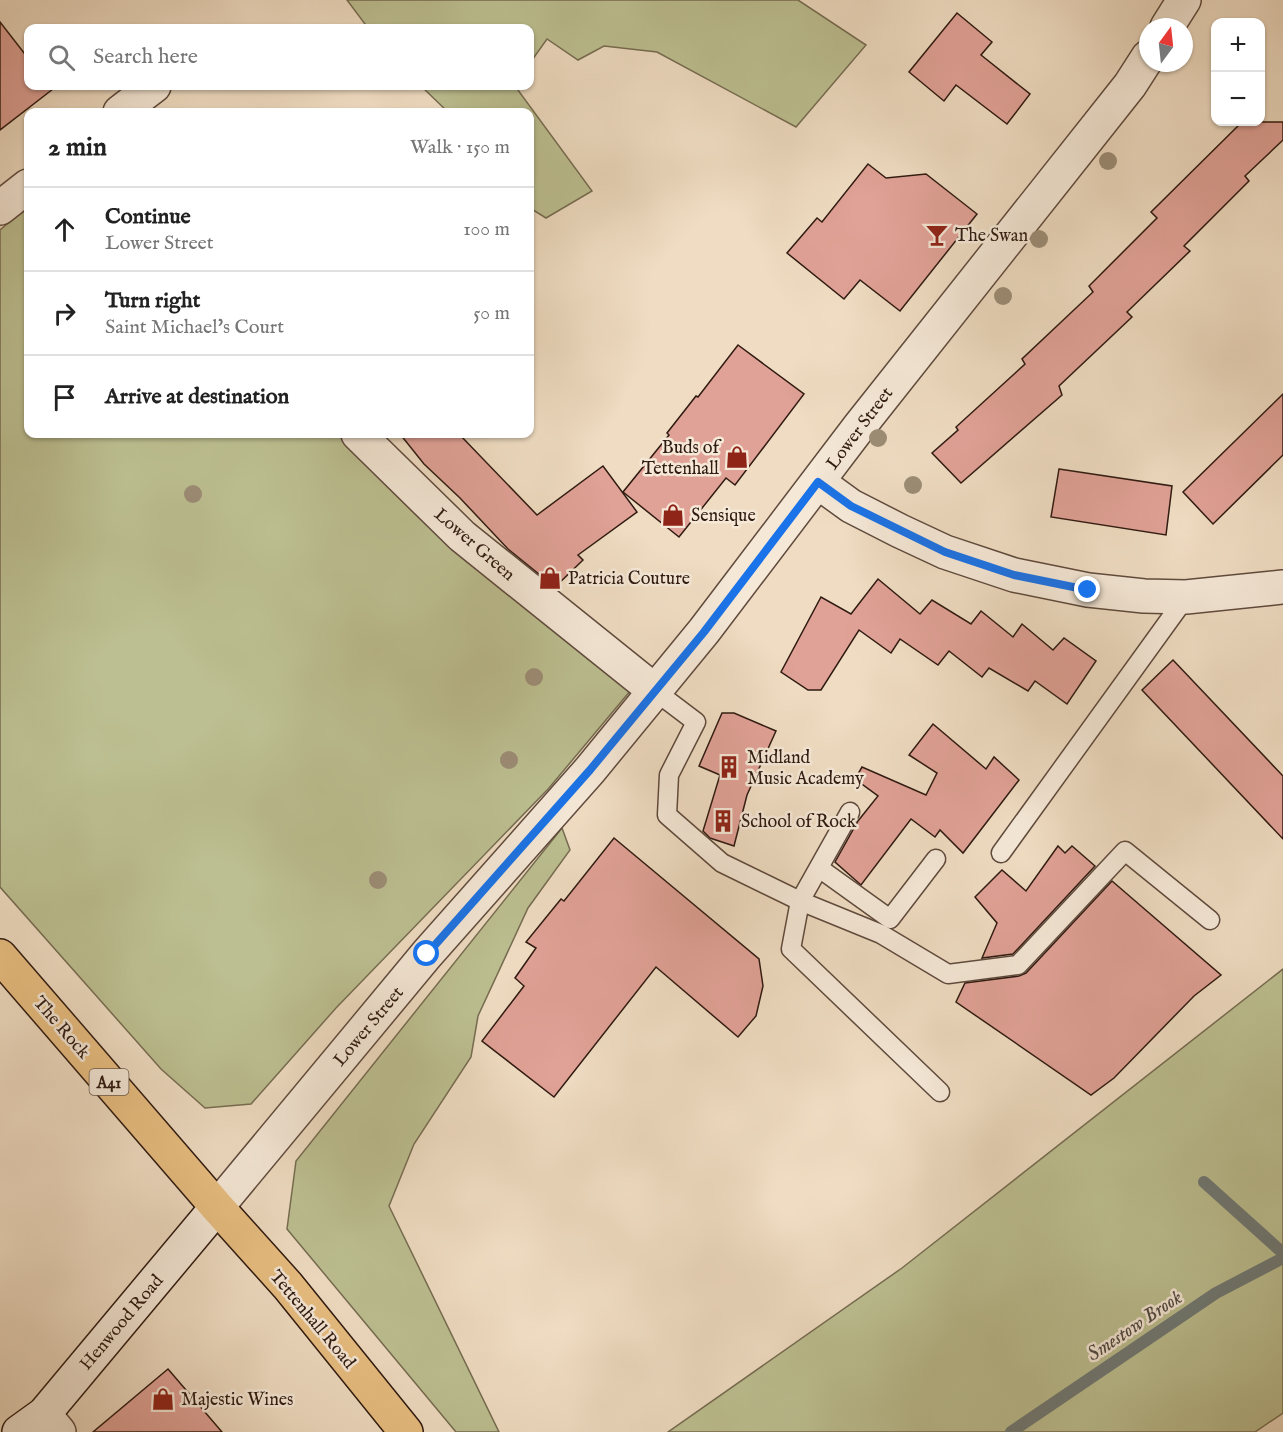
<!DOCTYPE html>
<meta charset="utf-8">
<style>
:root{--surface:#fff;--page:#f2f2f2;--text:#222;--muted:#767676;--line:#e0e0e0}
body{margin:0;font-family:"IM FELL English",serif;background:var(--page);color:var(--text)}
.controls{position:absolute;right:18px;top:18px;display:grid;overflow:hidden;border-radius:12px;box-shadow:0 2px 4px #0004}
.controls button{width:54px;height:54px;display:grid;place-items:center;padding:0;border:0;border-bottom:2px solid var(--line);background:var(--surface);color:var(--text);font:30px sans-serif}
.compass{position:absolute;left:1139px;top:18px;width:54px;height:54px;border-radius:50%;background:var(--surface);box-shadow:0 2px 4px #0004;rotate:15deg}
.stop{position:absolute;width:18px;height:18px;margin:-14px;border:4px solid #1a73e8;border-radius:50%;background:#fff}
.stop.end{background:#1a73e8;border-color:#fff;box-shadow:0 2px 6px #0008}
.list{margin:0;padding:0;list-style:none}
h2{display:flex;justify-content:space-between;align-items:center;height:78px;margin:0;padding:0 24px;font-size:26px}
h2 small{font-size:20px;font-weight:400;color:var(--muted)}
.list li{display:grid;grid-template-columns:39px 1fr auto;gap:18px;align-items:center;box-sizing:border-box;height:84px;padding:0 24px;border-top:2px solid var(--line)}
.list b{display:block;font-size:22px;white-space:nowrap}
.list p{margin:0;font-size:20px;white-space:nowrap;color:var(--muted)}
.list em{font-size:20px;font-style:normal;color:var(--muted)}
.icon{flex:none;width:33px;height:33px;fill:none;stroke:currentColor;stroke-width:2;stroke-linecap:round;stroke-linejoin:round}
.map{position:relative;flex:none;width:1283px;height:1432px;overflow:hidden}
.search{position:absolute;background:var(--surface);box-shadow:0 2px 4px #0004;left:24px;top:24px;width:510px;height:66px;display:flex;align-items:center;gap:15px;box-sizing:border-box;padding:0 21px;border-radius:12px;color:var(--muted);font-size:22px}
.panel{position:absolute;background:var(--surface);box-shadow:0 2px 4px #0004;left:24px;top:108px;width:510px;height:330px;border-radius:12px}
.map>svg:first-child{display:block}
.green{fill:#bcbf91;stroke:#766c51;stroke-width:1.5}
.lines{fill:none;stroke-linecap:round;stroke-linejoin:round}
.stream{stroke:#707a76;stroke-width:12}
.building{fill:#e0a196;stroke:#2f1a11;stroke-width:1.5}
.service-casing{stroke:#5f4a3d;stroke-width:21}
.minor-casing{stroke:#5f4a3d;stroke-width:36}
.tertiary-casing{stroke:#5f4a3d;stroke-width:36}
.secondary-casing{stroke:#2f1a11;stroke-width:36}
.trunk-casing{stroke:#2f1a11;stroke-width:36}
.service{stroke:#f5e8d7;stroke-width:18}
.minor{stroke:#f5e8d7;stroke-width:33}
.tertiary{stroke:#f5e8d7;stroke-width:33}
.secondary{stroke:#f5e8d7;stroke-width:33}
.trunk{stroke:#e8be81;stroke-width:33}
.tree{fill:#9c8d76}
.route{stroke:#1a73e8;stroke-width:8}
.labels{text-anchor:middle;stroke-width:5;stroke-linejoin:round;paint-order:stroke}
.shield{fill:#f5e8d7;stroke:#6a584c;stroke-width:1.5}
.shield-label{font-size:16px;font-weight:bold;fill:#2f1a11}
.poi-label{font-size:18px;fill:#2f1a11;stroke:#f5e8d7;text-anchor:start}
.street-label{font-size:18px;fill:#2f1a11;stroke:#f5e8d7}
.water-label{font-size:20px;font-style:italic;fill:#4f4a43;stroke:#f5e8d7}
</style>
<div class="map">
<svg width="1283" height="1432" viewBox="0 0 1283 1432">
<rect width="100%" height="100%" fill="#efdcc2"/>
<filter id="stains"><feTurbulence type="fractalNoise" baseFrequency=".00333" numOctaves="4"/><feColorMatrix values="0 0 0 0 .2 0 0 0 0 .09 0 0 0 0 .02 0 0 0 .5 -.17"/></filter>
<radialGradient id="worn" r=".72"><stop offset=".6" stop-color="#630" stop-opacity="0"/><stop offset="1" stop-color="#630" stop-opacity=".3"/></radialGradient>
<!-- green -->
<g class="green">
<path d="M347 0H798L866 45 796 127 657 52 604 46 578 60 547 39 530 63V28H368Z"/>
<path d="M421 86H515L592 191 546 218 530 208V112H448Z"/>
<path d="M28 206V434H344L636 684 549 788 336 1008 251 1104 205 1108 161 1069 0 887V230Z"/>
<path d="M562 828 570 850 528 908 478 1016 471 1057 414 1144 389 1206 499 1432H456L287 1229 296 1161Z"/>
<path d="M1283 969V1413L1255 1432H668L902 1268Z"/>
</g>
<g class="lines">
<!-- stream -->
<g class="stream">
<path d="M1204 1182 1283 1253"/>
<path d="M1011 1432 1216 1293 1283 1258"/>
</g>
</g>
<!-- building -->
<g class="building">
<path d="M957 13 992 42 981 55 1030 94 1007 124 956 85 944 101 909 72Z"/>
<path d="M0 22 28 58V86H50L53 89 0 130Z"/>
<path d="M1242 122H1283V140L1245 176 1249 181 1184 246 1190 251 1127 312 1132 317 1059 386 1062 395 961 483 932 453 958 430 956 427 1025 364 1022 359 1093 292 1089 286 1157 218 1151 212Z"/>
<path d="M868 164 886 178 926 174 977 214 900 311 860 280 844 299 787 253 817 218 822 222Z"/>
<path d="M738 345 804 394 735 485 726 478 679 537 623 492 669 435 667 433 696 396 698 397Z"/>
<path d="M1283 394V455L1213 524 1183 492Z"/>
<path d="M400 434H459L537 515 603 466 637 512 578 555 583 560 555 587 508 549 460 498 424 464Z"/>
<path d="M1059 469 1172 486 1166 535 1051 517Z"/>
<path d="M878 579 920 614 932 600 971 624 981 611 1013 637 1022 624 1053 650 1064 638 1096 661 1067 704 1035 681 1028 691 989 668 982 677 949 651 938 665 900 639 891 653 859 630 821 690H808L781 672 821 597 851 614Z"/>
<path d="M1173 660 1283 776V839L1142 690Z"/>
<path d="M722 713H734L776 731 747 795 734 846 710 838 703 831 720 775 699 766Z"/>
<path d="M933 724 986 769 994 757 1019 780 963 853 940 830 935 837 911 819 861 885 835 862 858 821 878 796 855 779 862 767 926 795 937 773 909 755Z"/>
<path d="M614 838 759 959 763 986 756 1016 738 1037 656 967 554 1097 482 1041 524 986 515 978 536 948 526 942 561 899 564 901Z"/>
<path d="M1058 846 1065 853 1072 846 1095 866 1013 954 982 958 997 923 975 897 1002 870 1026 891Z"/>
<path d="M1112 881 1221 975 1194 996 1114 1078 1091 1095 956 1002 965 983 1019 976 1026 973Z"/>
<path d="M168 1369 222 1432H93Z"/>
</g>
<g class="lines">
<!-- service casing -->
<g class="service-casing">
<g id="service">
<path d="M655 691 696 722 669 775 667 815 722 863 800 901 881 934 948 974 1018 965 1125 851 1210 920"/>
<path d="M850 812 800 901 791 949 940 1092"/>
<path d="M1001 853 1186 597"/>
<path d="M819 868 890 919 936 859"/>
</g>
</g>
<!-- minor casing -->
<g class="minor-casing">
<g id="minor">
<path d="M120 112 154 86"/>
<path d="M0 208 28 186"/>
<path d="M358 434 462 536 655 691"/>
<path d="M818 482 851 506 900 531 945 552 1014 575 1088 590 1144 596 1186 597 1283 587"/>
<path d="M44 1414 59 1432"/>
</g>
</g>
<!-- tertiary casing -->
<g class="tertiary-casing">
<g id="tertiary">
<path d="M1167 27 1184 0"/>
<path d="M217 1207 427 954 590 770 704 631 859 427 1130 85 1148 57"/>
</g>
</g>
<!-- secondary casing -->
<g class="secondary-casing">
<path id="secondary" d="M19 1432 44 1414 217 1207"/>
</g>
<!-- trunk casing -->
<g class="trunk-casing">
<path id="trunk" d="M0 956 217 1207 288 1286 406 1432"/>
</g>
<!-- service -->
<use href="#service" class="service"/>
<!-- minor -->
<use href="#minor" class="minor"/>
<!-- tertiary -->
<use href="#tertiary" class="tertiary"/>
<!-- secondary -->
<use href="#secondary" class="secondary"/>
<!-- trunk -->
<use href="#trunk" class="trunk"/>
</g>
<!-- trees -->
<g class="tree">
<circle cx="1108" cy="161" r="9"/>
<circle cx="1039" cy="239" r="9"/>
<circle cx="1003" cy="296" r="9"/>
<circle cx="878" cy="438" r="9"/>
<circle cx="913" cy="485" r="9"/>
<circle cx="193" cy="494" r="9"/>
<circle cx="534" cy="677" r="9"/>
<circle cx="509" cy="760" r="9"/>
<circle cx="378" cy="880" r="9"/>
</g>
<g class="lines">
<!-- route -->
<path class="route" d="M427 954 590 770 704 632 818 482 851 506 945 552 1014 575 1088 590"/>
</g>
<!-- icons -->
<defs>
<g id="bar-bare" transform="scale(1.8)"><path d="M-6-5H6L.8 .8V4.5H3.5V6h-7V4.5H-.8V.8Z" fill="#8f2418" stroke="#f5e8d7" stroke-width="2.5" paint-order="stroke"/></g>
<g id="shop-bare" transform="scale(1.8)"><path d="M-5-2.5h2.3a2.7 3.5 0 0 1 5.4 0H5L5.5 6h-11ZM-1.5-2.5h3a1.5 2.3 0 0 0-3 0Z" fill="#8f2418" stroke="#f5e8d7" stroke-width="2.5" paint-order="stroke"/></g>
<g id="building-bare" transform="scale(1.8)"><path d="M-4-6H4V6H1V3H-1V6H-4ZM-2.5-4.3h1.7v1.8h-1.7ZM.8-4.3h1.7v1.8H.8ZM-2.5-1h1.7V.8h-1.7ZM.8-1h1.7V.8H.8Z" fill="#8f2418" stroke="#f5e8d7" stroke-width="2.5" paint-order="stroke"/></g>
</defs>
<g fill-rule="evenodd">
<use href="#bar-bare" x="937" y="235"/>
<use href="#shop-bare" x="737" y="457"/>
<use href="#shop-bare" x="673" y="515"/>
<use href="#shop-bare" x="550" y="578"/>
<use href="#building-bare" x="729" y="767"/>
<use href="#building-bare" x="723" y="821"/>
<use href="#shop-bare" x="163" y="1399"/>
</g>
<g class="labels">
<!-- shield labels -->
<rect class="shield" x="89.5" y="1069" width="39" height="26" rx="4.5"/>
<g class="shield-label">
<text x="109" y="1088">A41</text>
</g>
<!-- poi labels -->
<g class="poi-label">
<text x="955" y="241">The Swan</text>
<text x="719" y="453" text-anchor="end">Buds of<tspan x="719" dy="21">Tettenhall</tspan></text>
<text x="691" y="521">Sensique</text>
<text x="568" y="584">Patricia Couture</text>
<text x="747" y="763">Midland<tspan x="747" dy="21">Music Academy</tspan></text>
<text x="741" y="827">School of Rock</text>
<text x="181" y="1405">Majestic Wines</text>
</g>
<!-- street labels -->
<g class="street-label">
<text transform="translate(859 428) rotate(-53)" y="6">Lower Street</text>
<text transform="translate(475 544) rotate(41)" y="6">Lower Green</text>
<text transform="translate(368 1026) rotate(-50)" y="6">Lower Street</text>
<text transform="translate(62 1027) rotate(49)" y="6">The Rock</text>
<text transform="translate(313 1319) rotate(50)" y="6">Tettenhall Road</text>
<text transform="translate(121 1322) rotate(-50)" y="6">Henwood Road</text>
</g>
<!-- water labels -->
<g class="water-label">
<text transform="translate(1134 1325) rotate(-34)" y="7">Smestow Brook</text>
</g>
</g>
<rect width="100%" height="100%" filter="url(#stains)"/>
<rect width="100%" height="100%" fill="url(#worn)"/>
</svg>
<div class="controls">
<button>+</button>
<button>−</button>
</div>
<svg class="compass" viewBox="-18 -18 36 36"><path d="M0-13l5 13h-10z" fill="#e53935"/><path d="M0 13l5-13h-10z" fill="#767676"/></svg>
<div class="stop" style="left:427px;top:954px"></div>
<div class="stop end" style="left:1088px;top:590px"></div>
<div class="search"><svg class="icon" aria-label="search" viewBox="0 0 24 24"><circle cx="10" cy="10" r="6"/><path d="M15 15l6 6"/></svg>Search here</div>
<section class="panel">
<h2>2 min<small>Walk · 150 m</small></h2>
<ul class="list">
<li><svg class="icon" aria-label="ahead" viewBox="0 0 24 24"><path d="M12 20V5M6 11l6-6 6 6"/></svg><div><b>Continue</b><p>Lower Street</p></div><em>100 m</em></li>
<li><svg class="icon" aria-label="right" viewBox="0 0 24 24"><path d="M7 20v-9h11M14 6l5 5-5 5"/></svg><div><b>Turn right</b><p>Saint Michael's Court</p></div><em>50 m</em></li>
<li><svg class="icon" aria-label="arrive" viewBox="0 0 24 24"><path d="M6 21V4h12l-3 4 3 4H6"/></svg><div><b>Arrive at destination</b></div></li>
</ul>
</section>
</div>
